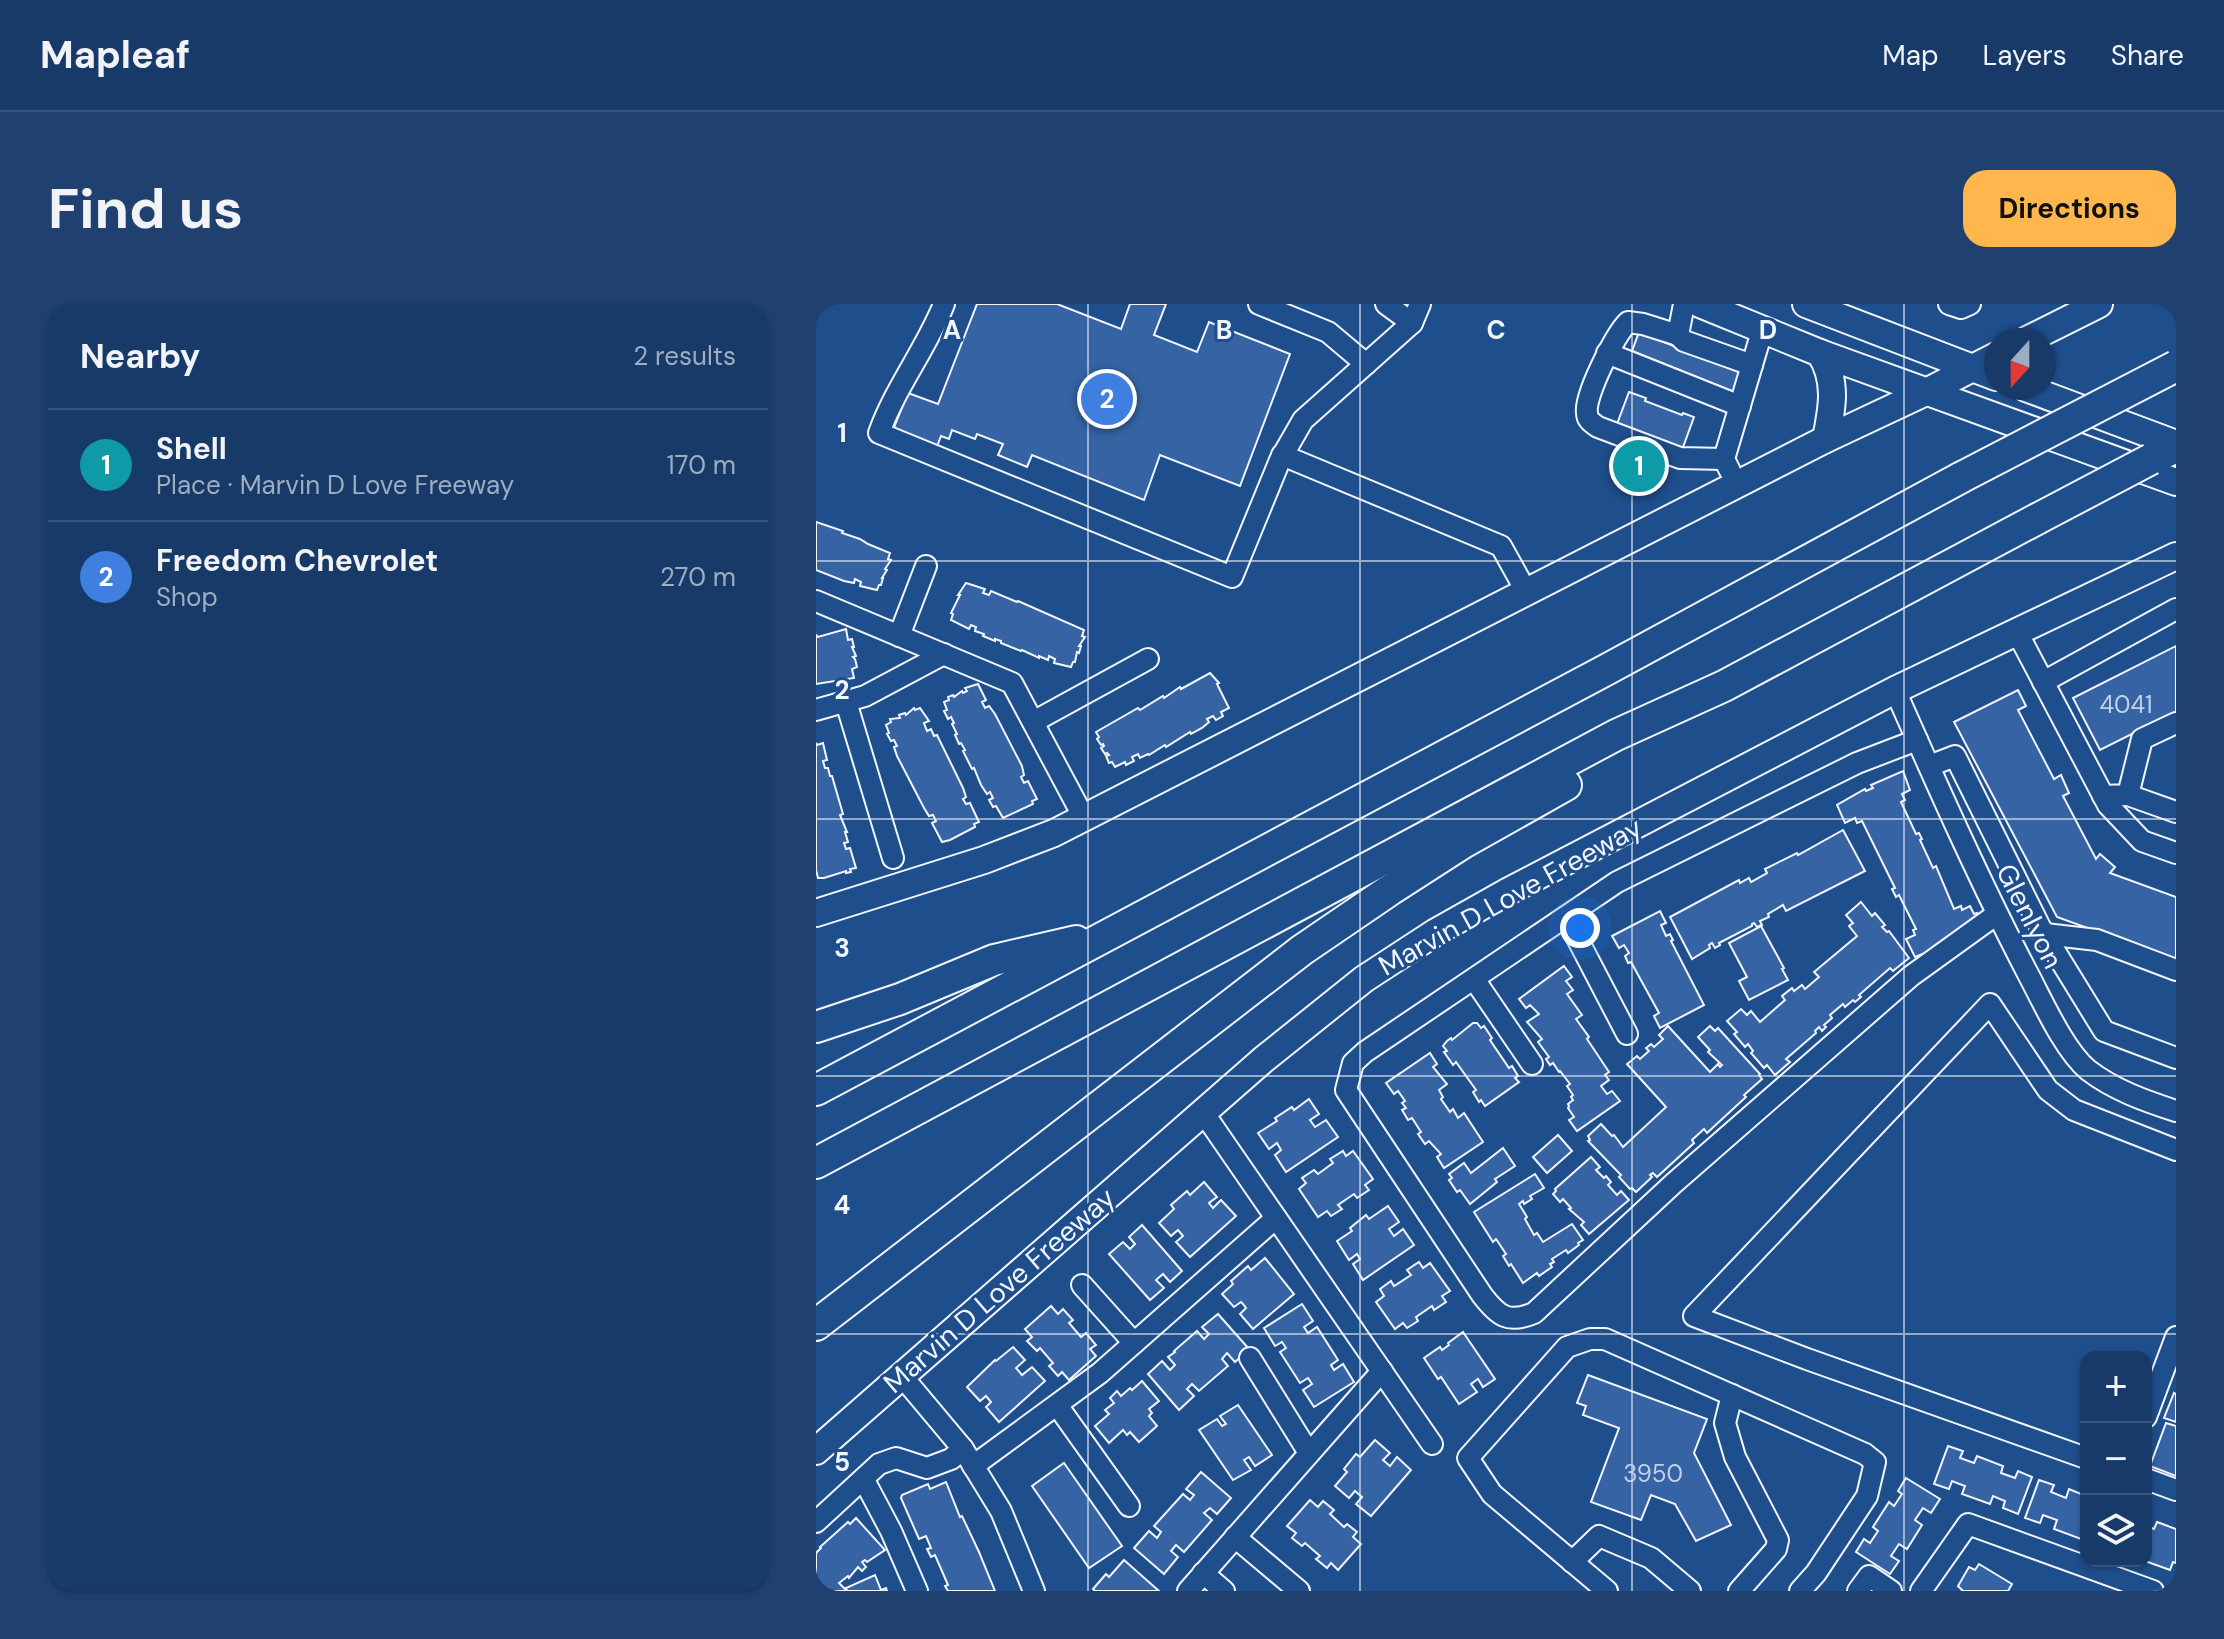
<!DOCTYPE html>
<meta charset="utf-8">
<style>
:root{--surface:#173a69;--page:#20416f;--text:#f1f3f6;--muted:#9eadc0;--line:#36547d;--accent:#ffb74d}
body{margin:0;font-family:"DM Sans",sans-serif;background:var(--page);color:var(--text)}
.controls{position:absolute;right:24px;bottom:24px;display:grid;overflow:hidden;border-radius:16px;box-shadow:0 2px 6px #0004}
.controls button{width:72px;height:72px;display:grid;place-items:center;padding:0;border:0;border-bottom:2px solid var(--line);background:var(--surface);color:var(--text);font:40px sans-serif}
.compass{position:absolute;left:1168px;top:24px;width:72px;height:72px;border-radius:50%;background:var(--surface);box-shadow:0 2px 6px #0004;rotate:201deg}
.you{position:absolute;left:764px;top:624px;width:28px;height:28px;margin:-20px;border:6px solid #fff;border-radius:50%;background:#1a73e8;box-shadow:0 0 0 12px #1a73e833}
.badge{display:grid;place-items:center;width:52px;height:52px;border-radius:50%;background:var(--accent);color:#fff;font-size:26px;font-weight:700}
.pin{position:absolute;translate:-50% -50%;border:4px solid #fff;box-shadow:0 2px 8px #0006}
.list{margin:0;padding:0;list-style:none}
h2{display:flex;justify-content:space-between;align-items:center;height:104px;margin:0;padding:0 32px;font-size:34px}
h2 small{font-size:26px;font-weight:400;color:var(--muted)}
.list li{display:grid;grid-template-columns:52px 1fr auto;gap:24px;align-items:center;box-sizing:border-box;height:112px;padding:0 32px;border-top:2px solid var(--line)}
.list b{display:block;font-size:30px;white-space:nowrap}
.list p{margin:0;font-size:26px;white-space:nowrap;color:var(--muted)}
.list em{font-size:26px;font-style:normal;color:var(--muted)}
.icon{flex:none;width:44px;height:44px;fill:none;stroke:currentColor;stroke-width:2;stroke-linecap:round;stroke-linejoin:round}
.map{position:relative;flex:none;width:1360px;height:1287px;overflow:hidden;border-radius:24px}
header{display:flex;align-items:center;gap:48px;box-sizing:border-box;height:112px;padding:0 40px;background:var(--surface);border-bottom:2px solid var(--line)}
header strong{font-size:38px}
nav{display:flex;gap:44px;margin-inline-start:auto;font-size:28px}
.intro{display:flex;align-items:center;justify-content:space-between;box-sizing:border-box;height:192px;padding:0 48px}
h1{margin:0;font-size:56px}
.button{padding:20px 36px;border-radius:24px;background:var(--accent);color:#111;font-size:28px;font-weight:700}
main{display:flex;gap:48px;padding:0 48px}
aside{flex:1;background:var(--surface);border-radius:24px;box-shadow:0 2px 6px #0004}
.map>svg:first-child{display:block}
.building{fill:#3563a3;stroke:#f2f6ff;stroke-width:2}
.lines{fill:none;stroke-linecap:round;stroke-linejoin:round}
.minor-casing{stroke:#f2f6ff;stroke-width:24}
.major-casing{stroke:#f2f6ff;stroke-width:30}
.highway-casing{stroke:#f2f6ff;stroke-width:34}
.minor{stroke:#1f4e8c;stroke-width:20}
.major{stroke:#1f4e8c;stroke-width:26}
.highway{stroke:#1f4e8c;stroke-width:30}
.highway-bridge-casing{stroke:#f2f6ff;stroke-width:34;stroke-linecap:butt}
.highway-bridge{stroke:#1f4e8c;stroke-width:30}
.grid{fill:none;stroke:#f2f6ff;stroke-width:2;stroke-opacity:0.55}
.labels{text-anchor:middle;stroke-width:6;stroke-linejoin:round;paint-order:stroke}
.number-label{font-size:24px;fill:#c3d1e8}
.street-label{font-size:28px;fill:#f2f6ff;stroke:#1f4e8c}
.grid-label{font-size:26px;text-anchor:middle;font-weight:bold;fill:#f2f6ff;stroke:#1f4e8c;stroke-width:6;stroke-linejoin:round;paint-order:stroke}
</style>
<header>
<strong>Mapleaf</strong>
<nav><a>Map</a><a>Layers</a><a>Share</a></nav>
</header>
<div class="intro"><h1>Find us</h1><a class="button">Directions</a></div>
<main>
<aside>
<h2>Nearby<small>2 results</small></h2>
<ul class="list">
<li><span class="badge" style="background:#0f9aa8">1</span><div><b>Shell</b><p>Place · Marvin D Love Freeway</p></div><em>170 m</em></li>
<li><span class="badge" style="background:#3f7fe0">2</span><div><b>Freedom Chevrolet</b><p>Shop</p></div><em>270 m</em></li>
</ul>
</aside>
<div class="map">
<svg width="1360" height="1287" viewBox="0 0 1360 1287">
<rect width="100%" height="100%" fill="#1f4e8c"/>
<!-- building -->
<g class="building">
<path d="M161 0H241L305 25 314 0H350L338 31 381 48 393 18 474 50 424 182 344 151 328 196 216 151 211 163 182 151 187 140 161 130 159 135 136 126 133 135 125 132 120 145 76 128 92 89 122 100Z"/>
<path d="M823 28 925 69 918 88 816 47Z"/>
<path d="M813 88 830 94 829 97 866 111 867 109 878 113 866 146 801 120Z"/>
<path d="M809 145 845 159 837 180 800 166Z"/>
<path d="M0 218 27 227 26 229 44 235 52 240 74 249 72 255 75 256 69 265 71 266 66 274H67L65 281H63L61 286 44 282 45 278 39 275 38 279 28 277 0 266Z"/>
<path d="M150 279 169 285 167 289 173 291 175 287 201 298 202 297 268 326 266 332 269 333 263 342H265L263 349 261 348 259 358H257L255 363 238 359 239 355 233 352 232 356 223 352V354L206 346 205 347 185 339V337L179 335V337L167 332 168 330 159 327 160 323 155 321 153 325 135 316 137 310 135 309 144 291H142Z"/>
<path d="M30 325 32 336 36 335 38 343H36L40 352 37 353 39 355 41 363 36 365 38 374 0 380V331L2 333Z"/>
<path d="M1360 342V408L1284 446 1257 394Z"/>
<path d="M394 369 403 379 401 380 413 404 405 408 407 412 400 416 397 412 391 415 393 418 386 424 375 430 374 428 350 443 349 441 333 451 332 450 324 454 322 450 316 453 318 457 310 461 309 458 299 463 296 458 293 459 290 452 293 451 291 449 289 450 285 444 288 442 287 440 285 441 281 435 283 433 280 428 322 404 324 406 347 392 348 394 364 383 365 385Z"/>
<path d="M162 380 170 396 166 398 169 404 173 402 179 410 206 462 208 471 205 473 208 479 212 477 221 495 216 497 217 500 187 514 180 502 177 503 173 496 177 494 174 488 171 490 165 481 158 464 156 465 147 447 149 446 145 439 143 440 139 431 141 430 136 420 138 419 135 413 132 415 128 407 131 406 128 398 133 396 132 393 137 391 138 393 146 387 147 389 151 387 149 384Z"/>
<path d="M1202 386 1210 402 1202 406 1238 475 1245 471 1253 489 1247 492 1280 555 1284 550 1299 563 1294 569 1360 593V656L1241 613 1138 418Z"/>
<path d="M98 404 99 406 104 404 113 417 108 419 111 427 115 425 118 432 121 431 147 484 150 493 147 495 150 500 154 499 163 518 158 520 159 523 134 536 126 538 116 519 120 517 117 511 113 512 108 504 81 452 78 443 81 442 78 436 75 437 71 430 73 429 70 421 75 418 74 415 84 414 83 411 89 409 90 411Z"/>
<path d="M0 439 1 441 7 439 11 456 7 457 9 464H12L14 472H16L27 510 24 511 31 528H29L32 538 28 539 30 545 34 544 40 564 34 565 35 568 30 569V567L8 574H2L0 566Z"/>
<path d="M1087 467 1094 486 1086 490 1089 496 1085 498 1100 530 1103 529 1106 535 1104 536 1117 564 1120 562 1138 605 1145 602 1146 606 1154 602 1158 610 1161 609 1164 616 1129 641 1099 653 1090 635 1099 631 1097 626 1100 625 1083 591 1080 593 1076 585 1079 584 1046 517 1041 519 1039 514 1029 519 1021 501 1049 485 1050 487 1057 484 1055 481Z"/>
<path d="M1027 526 1049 567 970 607 967 601 952 610 953 613 944 617 946 621 941 623 938 619 936 620V622L903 639 904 641 899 644 896 639 893 641 894 644 876 655 854 613 923 576 924 579 933 574 935 578 951 569 949 565 981 549 982 551Z"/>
<path d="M1045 598 1056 612 1059 609 1069 621 1066 623 1071 628 1073 627 1093 654 1077 667 1074 664 1043 691 1045 693 1039 698 1037 696 1029 703 1027 700 1014 711 1016 714 1008 721 1010 723 1006 727 1003 723 999 727 1000 729 970 755 974 758 959 771 951 761 948 764 935 749 937 747 932 740 929 743 918 730 921 728 911 717 925 705 931 711 935 707 944 718 969 696 966 692 976 684 978 687 986 681 989 685 1003 673 998 668 1041 632 1033 622 1037 619 1030 611Z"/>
<path d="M844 607 850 619 845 621 850 632 854 630 857 636 855 637 888 701 844 724 838 712 843 709 815 658 812 659 809 652 813 649 808 641 803 644 796 632Z"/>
<path d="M945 622 968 664 966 665 972 676 933 696 923 677 931 673 913 639Z"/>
<path d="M748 662 756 673 750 677 757 686 751 690 766 711 760 715 773 733 771 735 793 768 789 771 793 776 785 782 791 790 796 787 804 797 761 827 753 816 758 813 752 804 753 802 752 800 757 796 755 793 757 791 751 782 754 780 744 767 743 768 737 759 734 761 730 755 733 753 722 738 726 735 711 718 723 710 714 701 710 704 703 695Z"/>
<path d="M657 719H661L665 724 668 722 676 734 674 736 693 764 696 762 702 772 699 774 703 778 669 802 665 796 663 798 657 788 660 786 640 758 637 761 628 748 631 747 627 742 631 737 635 734 636 736Z"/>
<path d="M852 722 894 768 902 760 904 763 906 761 892 748 894 746 882 733 894 722 899 727 902 724 944 770 943 771 946 775 928 791 930 793 891 829 888 825 876 836 878 839 841 873 837 869 834 871 836 873 820 888 816 884 814 885 803 873 805 871 772 837 774 836 772 832 785 820 796 832 798 831 807 843 850 803 811 760 821 752 824 755 833 747 830 744 835 740 838 743 847 735 843 731Z"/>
<path d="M614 749 621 760 617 763 631 780 623 786 627 793 625 795 634 808 637 805 642 814 648 809 667 838 628 864 621 853 625 850 613 837 609 840 602 830 605 828 596 814 592 816 586 806 590 804 586 799 589 797 582 787 578 790 570 779Z"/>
<path d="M493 795 503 810 494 816 499 823 510 816 522 833 470 868 459 851 465 846 461 839 453 845 442 829 461 817 459 814 476 803 478 806Z"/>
<path d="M742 831 756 847 731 869 717 853Z"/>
<path d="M687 844 699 862 679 875 681 878 654 900 644 886 641 888 633 876 636 874 633 870 648 859 655 869Z"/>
<path d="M527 847 530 852 537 847 557 875 549 881 553 886 541 894 538 890 522 901 526 905 515 912 511 907 502 913 483 885 490 879 486 874 498 866 502 870 517 859 514 855Z"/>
<path d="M775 853 784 863 780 866 788 874 790 872 795 878 792 881 801 891 805 887 813 896 773 930 765 921 768 918 753 905 755 904 747 895 744 898 737 890 740 887 739 885Z"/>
<path d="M719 870 728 884 714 892 716 895 708 900 707 897 703 900 711 913 709 915 718 931 721 929 727 938 756 920 767 936 762 939 763 941 752 949 750 946 736 955 738 958 734 960 736 963 723 972 721 969 707 979 695 960 693 962 687 952 690 950 680 935 677 938 658 908Z"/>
<path d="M388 878 401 893 393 899 397 904 405 896 420 912 374 953 360 938 367 932 362 926 355 932 343 919 358 905 355 901 371 887 374 891Z"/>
<path d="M572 902 583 918 573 925 578 932 587 925 598 941 547 976 537 960 544 955 541 950 533 956 521 937 536 927 534 924 550 911 553 915Z"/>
<path d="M326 921 366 967 354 978 347 970 340 976 348 984 334 996 293 950 307 938 314 945 319 940 313 933Z"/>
<path d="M449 954 478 990 437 1025 424 1010 430 1004 426 999 425 998 418 1003 406 990 417 980 415 977 432 962 435 966Z"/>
<path d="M603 958 607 964 614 959 634 987 626 992 630 998 618 1006 616 1002 600 1013 602 1017 591 1024 587 1019 579 1025 560 998 568 992 564 985 575 977 578 982 595 971 591 966Z"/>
<path d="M486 1000 497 1017 488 1023 492 1029 501 1023 522 1056 515 1061 518 1066 527 1060 538 1078 498 1103 487 1086 496 1080 492 1074 484 1079 464 1048 470 1044 466 1038 459 1042 448 1024Z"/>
<path d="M235 1002 242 1010 247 1005 257 1016 253 1019 265 1033 270 1029 280 1041 274 1045 280 1052 253 1076 246 1068 242 1072 233 1062 237 1059 224 1044 221 1047 211 1037 216 1033 209 1025Z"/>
<path d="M402 1010 433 1045 419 1058 411 1049 406 1055 412 1062 383 1087 376 1080 371 1085 378 1092 363 1106 332 1070 346 1057 354 1066 359 1061 352 1053 359 1048 358 1047 381 1027 388 1035 393 1030 386 1023Z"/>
<path d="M647 1028 679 1075 667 1083 662 1075 655 1080 661 1088 643 1100 625 1073 622 1075 608 1054 624 1043 626 1046 633 1041 632 1039Z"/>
<path d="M197 1043 209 1056 200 1064 206 1071 216 1063 229 1077 183 1118 170 1103 175 1098 170 1092 164 1097 151 1083 179 1056 180 1057Z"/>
<path d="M772 1071 891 1115 878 1149 915 1221 880 1237 859 1200 835 1191 825 1216 775 1198 803 1124 767 1111 770 1102 761 1099Z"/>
<path d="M326 1077 343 1097 333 1105 336 1109 333 1112 341 1122 323 1138 314 1128 311 1131 307 1126 293 1139 279 1122 293 1110 289 1106 298 1099 294 1094 301 1087 305 1092 314 1084 316 1086Z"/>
<path d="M1358 1089 1360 1090V1118L1348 1114Z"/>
<path d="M422 1101 456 1151 439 1162 433 1153 428 1156 435 1166 417 1176 383 1126 401 1115 406 1122 410 1120 404 1112Z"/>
<path d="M1350 1119 1360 1122V1172L1334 1162Z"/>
<path d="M559 1136 574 1149 567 1156 574 1162 581 1153 595 1166 555 1212 540 1200 546 1193 539 1187 533 1194 519 1182 531 1168 528 1165 540 1150 544 1153Z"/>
<path d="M1132 1142 1147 1147 1144 1154 1158 1159 1161 1152 1187 1162 1185 1169 1199 1174 1202 1167 1216 1173 1202 1210 1187 1204 1189 1197 1177 1192 1174 1200 1146 1190 1149 1182 1136 1177 1133 1185 1118 1180Z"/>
<path d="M248 1159 306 1242 273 1264 216 1182Z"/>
<path d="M385 1168 415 1194 401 1210 394 1204 388 1209 396 1216 368 1248 360 1241 355 1247 362 1253 348 1270 318 1244 333 1227 341 1234 345 1228 338 1222 367 1190 374 1196 378 1191 370 1185Z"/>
<path d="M1090 1174 1124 1195 1115 1209 1107 1204 1099 1216 1106 1221 1091 1245 1083 1240 1075 1252 1083 1257 1074 1270 1040 1248 1048 1235 1054 1239 1062 1227 1057 1223 1073 1198 1078 1202 1086 1190 1082 1187Z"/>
<path d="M1223 1176 1238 1181 1235 1188 1250 1194 1253 1185 1270 1192V1227L1268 1226 1265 1235 1238 1225 1241 1216 1227 1211 1224 1219 1209 1214Z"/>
<path d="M130 1178 144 1213 146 1212 163 1248 179 1287H132L129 1282 132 1281 119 1251 115 1253 111 1245 115 1244 110 1232 103 1235 85 1194 86 1191 112 1180 114 1185Z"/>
<path d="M494 1196 502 1203 507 1197 518 1206 514 1210 528 1223 531 1220 541 1228 537 1233 545 1240 522 1266 515 1259 511 1264 500 1255 504 1252 489 1239 486 1242 476 1234 480 1229 471 1222Z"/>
<path d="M40 1214 69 1246 51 1258 49 1256 46 1258 50 1263 46 1267 42 1263 33 1274 32 1272 23 1279 30 1286 28 1287H0V1249L5 1244 4 1243 32 1218 34 1220Z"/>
<path d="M1341 1218 1360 1225V1259L1357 1258 1354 1266 1329 1257 1330 1222 1338 1225Z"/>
<path d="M308 1256 343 1287H279L277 1285 290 1270 293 1273Z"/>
<path d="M1163 1260 1196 1280 1192 1287H1147L1142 1282 1153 1263 1159 1266Z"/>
<path d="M59 1271 65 1286 70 1284 71 1287H31L30 1284Z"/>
</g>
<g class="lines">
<!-- minor casing -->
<g class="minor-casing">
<g id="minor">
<path d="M128 0C110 45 79 84 63 129L416 273 464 156 487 116 596 19 604 0"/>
<path d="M443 0 512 28 550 60"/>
<path d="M570 0 596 19"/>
<path d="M868 0 862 31 868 37 936 61"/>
<path d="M1133 0 1145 4 1154 0"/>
<path d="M862 31 827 20 812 18C799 31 768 92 771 109 771 116 776 119 782 123L864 154 908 155"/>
<path d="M791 49 924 102"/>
<path d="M466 151 685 242 711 289"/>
<path d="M914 167 908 155 947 24"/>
<path d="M0 297 196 379 268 514"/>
<path d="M1201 328 1292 501 1326 537 1360 549"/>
<path d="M83 332 110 262"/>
<path d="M1227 378 1360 305"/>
<path d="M1079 386C1121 481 1163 576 1211 668 1226 696 1248 746 1272 766 1298 786 1329 797 1360 807"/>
<path d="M30 398 77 554"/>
<path d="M0 406 49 392 128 350"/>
<path d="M217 418 332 355"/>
<path d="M1101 436 1041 459 801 578 549 748 537 759 530 786 666 991C682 1012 692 1020 718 1009L858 879 1095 672 1181 610"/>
<path d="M1113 462 1139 452 1224 623 1288 727 1360 754"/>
<path d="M1312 491 1360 508"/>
<path d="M1287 492 1312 491 1326 435 1360 419"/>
<path d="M750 613 811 730"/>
<path d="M1229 630 1281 636 1360 666"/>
<path d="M658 675 716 760"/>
<path d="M387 808 616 1140"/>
<path d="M266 981 318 1039"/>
<path d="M434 1054 493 1149"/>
<path d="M85 1071 147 1145 185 1207 218 1287"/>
<path d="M916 1091 909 1119 919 1153 962 1236 960 1245 923 1287"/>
<path d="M241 1101 313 1202"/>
<path d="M1330 1113 1360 1033"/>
<path d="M1270 1154 991 1055 878 1012 1174 700 1232 786 1258 806 1360 846"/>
<path d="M157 1162 284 1069 460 914"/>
<path d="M1330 1175 1360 1186"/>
<path d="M48 1176 75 1227 101 1287"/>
<path d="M0 1218 63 1160 80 1154 111 1164 135 1155 147 1145"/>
<path d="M419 1233 483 1287"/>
<path d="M756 1258 783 1232 835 1254 874 1287"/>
<path d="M387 1269 408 1287"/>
<path d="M372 1287 566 1067"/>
<path d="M791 1287 676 1190 652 1154 751 1043 774 1035H789L1049 1150 1059 1158 1051 1192 1000 1269 984 1287"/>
<path d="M1042 1287 1053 1272 1075 1287"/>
<path d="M1105 1287 1152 1220 1337 1287"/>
</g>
</g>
<!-- major casing -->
<g class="major-casing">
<g id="major">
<path d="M884 0 1004 49 1360 178"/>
<path d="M990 0 1180 73"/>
<path d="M1211 36 1283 0"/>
<path d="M1004 49C1022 77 1016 105 1010 135"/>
<path d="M1210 84 1360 140"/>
<path d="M0 609 168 556 238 529 1010 135 1110 88 1180 52"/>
<path d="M0 1147 448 755 548 675 620 628 691 588 1079 386 1360 252"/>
</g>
</g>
<!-- highway casing -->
<g class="highway-casing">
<g id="highway">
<path d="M1335 155 1360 143"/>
<path d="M0 723 84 695 178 656 260 637"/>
<path d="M0 786 788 367 1146 173"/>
<path d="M0 859 800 431 908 382 1221 215"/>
<path d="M0 1021 486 646 574 586 647 539 750 481"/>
</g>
</g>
<!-- minor -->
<use href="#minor" class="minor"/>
<!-- major -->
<use href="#major" class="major"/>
<!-- highway -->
<use href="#highway" class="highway"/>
<!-- highway-bridge casing -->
<g class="highway-bridge-casing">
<g id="highway-bridge">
<path d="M1146 173 1360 62"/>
<path d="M1221 215 1335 155"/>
</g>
</g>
<!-- highway-bridge -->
<use href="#highway-bridge" class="highway-bridge"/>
</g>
<!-- grid -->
<path class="grid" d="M272 0V1287M544 0V1287M816 0V1287M1088 0V1287M0 257H1360M0 515H1360M0 772H1360M0 1030H1360"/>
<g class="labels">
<!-- number labels -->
<g class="number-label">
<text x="1310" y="409">4041</text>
<text x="837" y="1178">3950</text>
</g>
<!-- street labels -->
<g class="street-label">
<text transform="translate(694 592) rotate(-29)" y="10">Marvin D Love Freeway</text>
<text transform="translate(1214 612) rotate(63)" y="10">Glenlyon</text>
<text transform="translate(183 986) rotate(-41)" y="10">Marvin D Love Freeway</text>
</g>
</g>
<g class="grid-label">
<text x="136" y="35">A</text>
<text x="408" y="35">B</text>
<text x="680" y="35">C</text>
<text x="952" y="35">D</text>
<text x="26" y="138">1</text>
<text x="26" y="395">2</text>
<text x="26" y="653">3</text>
<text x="26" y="910">4</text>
<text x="26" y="1167">5</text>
</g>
</svg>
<div class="controls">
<button>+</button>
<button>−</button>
<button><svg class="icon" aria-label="layers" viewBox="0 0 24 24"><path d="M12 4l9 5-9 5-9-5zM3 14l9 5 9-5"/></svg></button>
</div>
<svg class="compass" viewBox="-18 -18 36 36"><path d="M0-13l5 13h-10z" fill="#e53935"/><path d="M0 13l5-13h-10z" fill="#9eadc0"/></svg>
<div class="you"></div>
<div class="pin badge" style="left:823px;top:162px;background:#0f9aa8">1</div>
<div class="pin badge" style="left:291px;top:95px;background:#3f7fe0">2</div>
</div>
</main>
